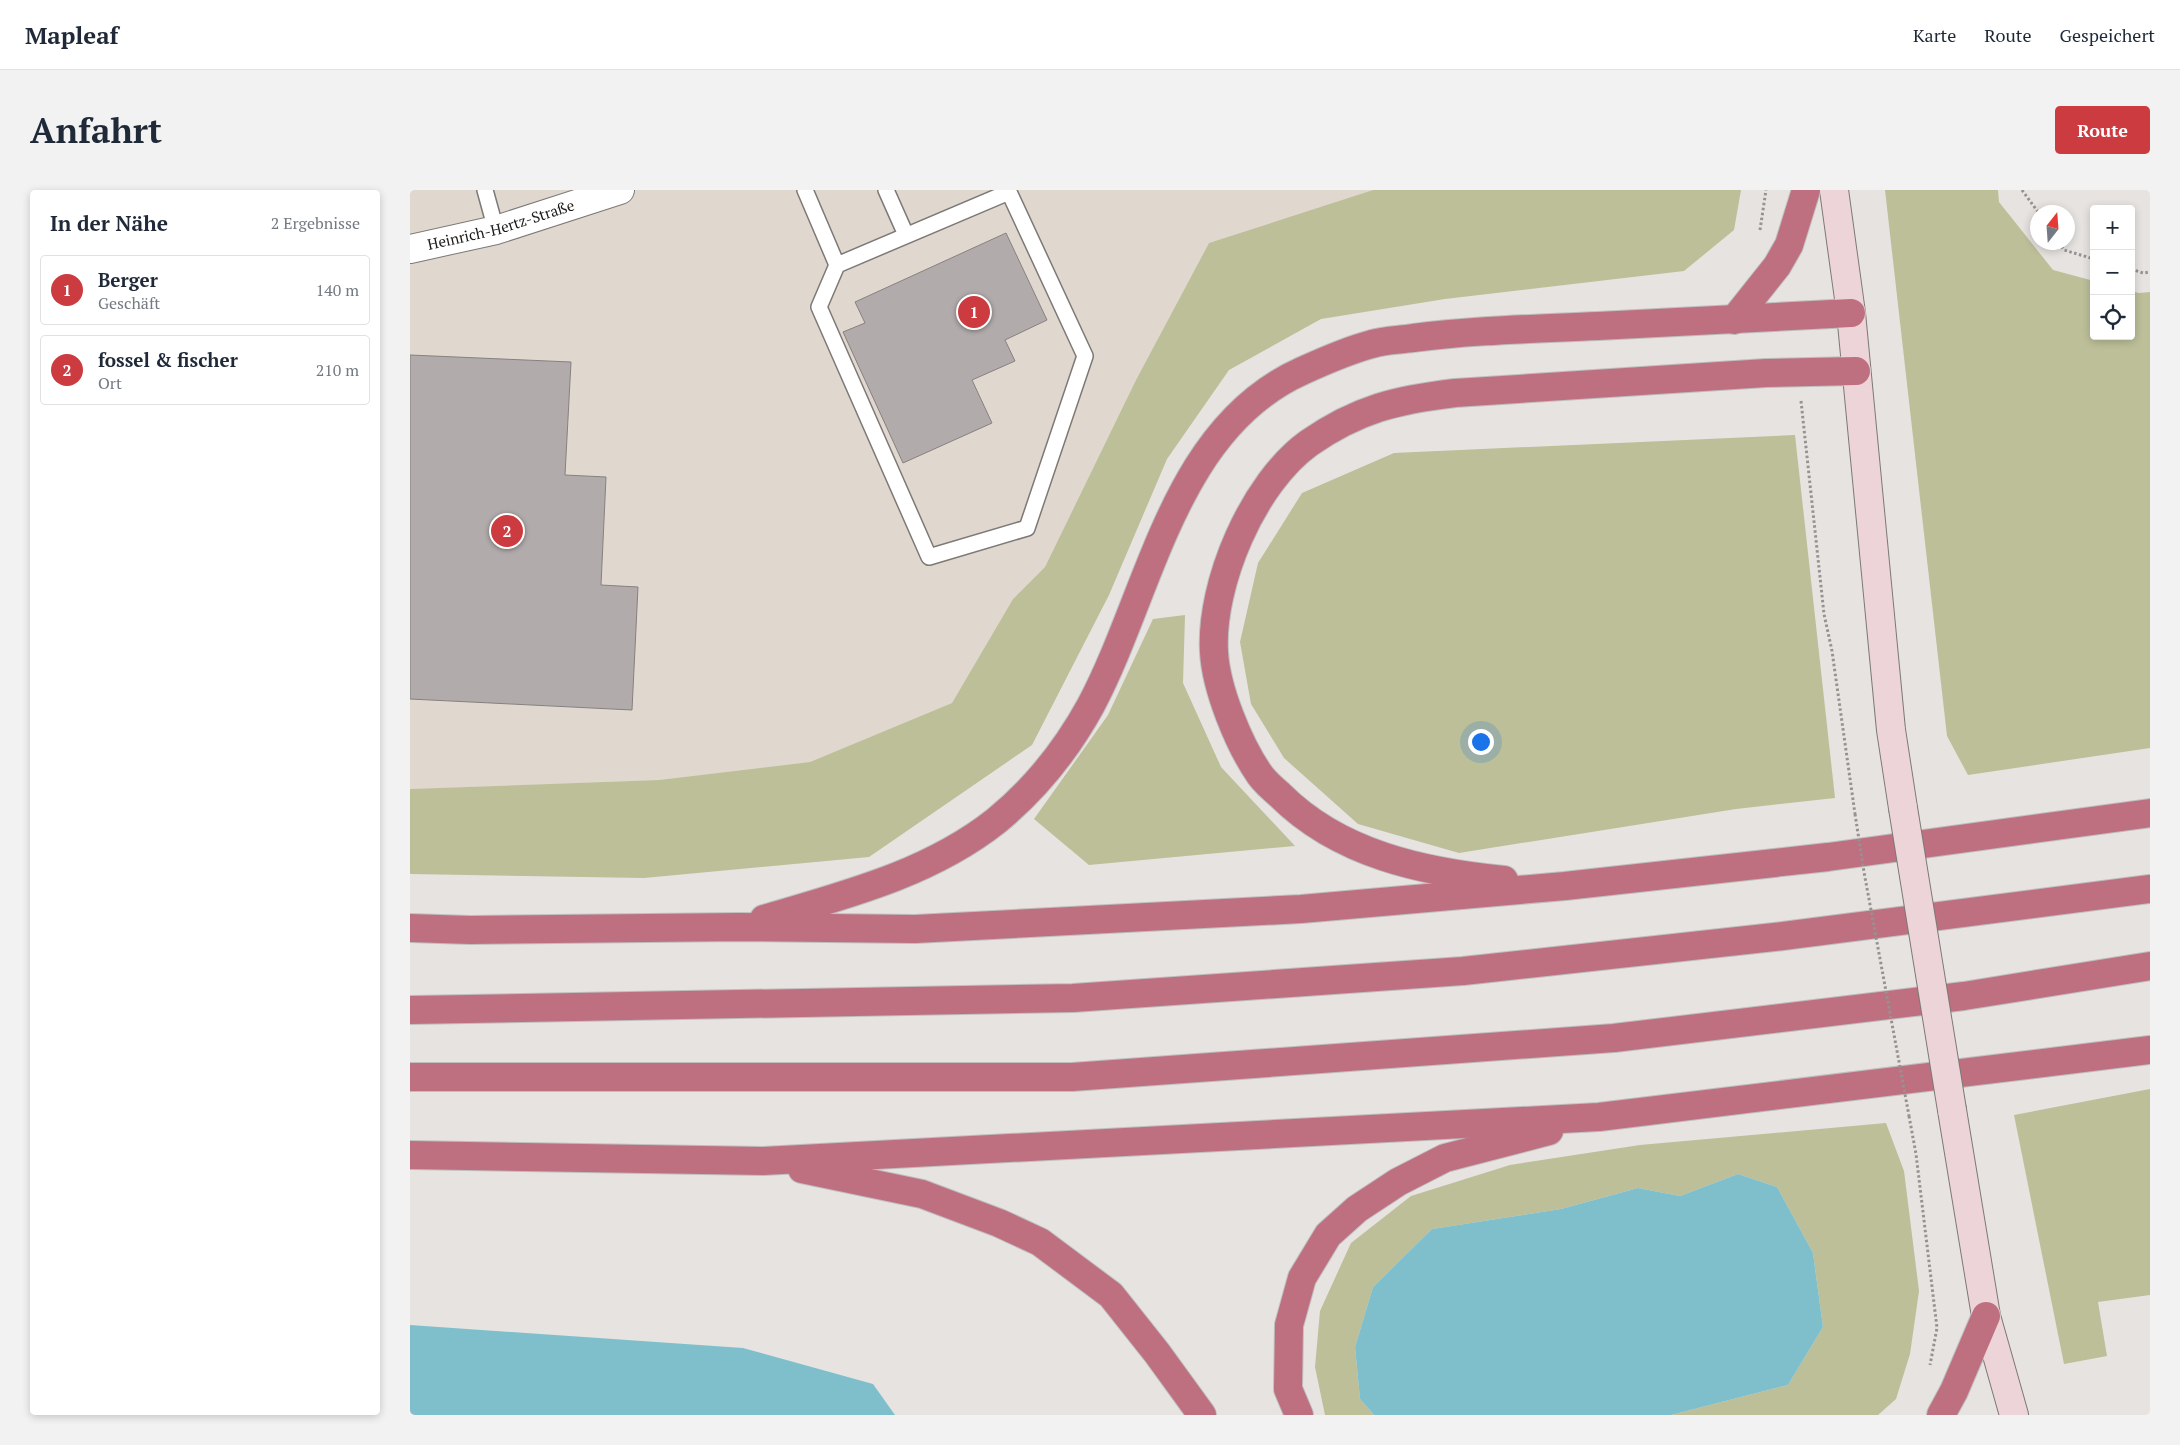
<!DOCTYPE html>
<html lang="de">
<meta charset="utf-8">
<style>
:root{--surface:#fff;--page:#f2f2f3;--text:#1f2937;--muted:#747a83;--line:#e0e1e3;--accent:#cb3b40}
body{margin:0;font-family:"PT Serif",serif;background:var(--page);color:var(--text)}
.controls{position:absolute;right:15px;top:15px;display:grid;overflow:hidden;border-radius:5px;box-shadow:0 2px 8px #0003}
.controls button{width:45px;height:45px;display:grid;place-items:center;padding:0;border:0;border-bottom:1px solid var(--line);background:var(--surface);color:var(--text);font:25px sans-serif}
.compass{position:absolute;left:1620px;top:15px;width:45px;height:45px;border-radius:50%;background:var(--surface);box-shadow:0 2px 8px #0003;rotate:17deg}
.you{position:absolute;left:1070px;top:551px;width:18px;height:18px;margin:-12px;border:4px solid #fff;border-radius:50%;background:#1a73e8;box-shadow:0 0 0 8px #1a73e833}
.badge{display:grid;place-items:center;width:32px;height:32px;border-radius:50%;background:var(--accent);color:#fff;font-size:16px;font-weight:700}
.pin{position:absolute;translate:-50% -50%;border:2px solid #fff;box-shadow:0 1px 5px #0006}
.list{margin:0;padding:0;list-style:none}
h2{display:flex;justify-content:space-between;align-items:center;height:65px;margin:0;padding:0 20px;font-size:21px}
h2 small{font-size:16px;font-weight:400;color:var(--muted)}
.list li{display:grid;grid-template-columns:32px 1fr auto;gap:15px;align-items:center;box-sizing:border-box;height:70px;margin:0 10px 10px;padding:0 10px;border:1px solid var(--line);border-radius:5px}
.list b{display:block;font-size:19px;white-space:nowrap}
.list p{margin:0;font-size:16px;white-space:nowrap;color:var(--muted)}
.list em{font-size:16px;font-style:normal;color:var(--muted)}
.icon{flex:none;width:28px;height:28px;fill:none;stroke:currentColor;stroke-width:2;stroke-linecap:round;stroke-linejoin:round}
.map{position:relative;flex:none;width:1740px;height:1225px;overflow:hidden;border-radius:5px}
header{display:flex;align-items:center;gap:30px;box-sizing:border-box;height:70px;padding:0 25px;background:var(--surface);border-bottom:1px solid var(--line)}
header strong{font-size:24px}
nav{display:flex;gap:28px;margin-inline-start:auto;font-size:18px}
.intro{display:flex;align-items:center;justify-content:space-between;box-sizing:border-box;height:120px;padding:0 30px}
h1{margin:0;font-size:35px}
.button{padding:12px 22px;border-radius:5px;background:var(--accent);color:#fff;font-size:18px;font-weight:700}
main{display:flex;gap:30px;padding:0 30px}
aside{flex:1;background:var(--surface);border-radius:5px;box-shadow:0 2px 8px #0003}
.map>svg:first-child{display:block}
.built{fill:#e0d7ce}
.green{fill:#bcbf98}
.water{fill:#7fbfcc}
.building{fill:#b1acab;stroke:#868180}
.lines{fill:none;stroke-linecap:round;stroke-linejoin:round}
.lane-casing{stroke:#7c7976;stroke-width:18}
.street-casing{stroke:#7c7976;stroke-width:30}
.secondary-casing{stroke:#7c7976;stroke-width:30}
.highway-casing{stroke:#bfbfbf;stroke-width:30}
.path{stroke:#959290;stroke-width:3;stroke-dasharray:2.5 2.5;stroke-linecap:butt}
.lane{stroke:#fff;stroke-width:15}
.street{stroke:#fff;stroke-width:28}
.secondary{stroke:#ecd4d9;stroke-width:28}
.highway{stroke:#be7081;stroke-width:28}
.secondary-bridge-casing{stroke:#7c7976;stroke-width:30;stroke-linecap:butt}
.path-bridge{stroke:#959290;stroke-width:3;stroke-dasharray:2.5 2.5;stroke-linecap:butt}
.secondary-bridge{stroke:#ecd4d9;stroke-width:28}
.labels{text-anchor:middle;stroke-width:4.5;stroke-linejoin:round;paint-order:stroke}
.street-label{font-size:15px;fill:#1b1a19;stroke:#f4f1ed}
</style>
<header>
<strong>Mapleaf</strong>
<nav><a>Karte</a><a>Route</a><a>Gespeichert</a></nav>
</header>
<div class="intro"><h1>Anfahrt</h1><a class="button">Route</a></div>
<main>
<aside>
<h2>In der Nähe<small>2 Ergebnisse</small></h2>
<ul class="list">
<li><span class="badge">1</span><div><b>Berger</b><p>Geschäft</p></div><em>140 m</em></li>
<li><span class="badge">2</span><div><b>fossel &amp; fischer</b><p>Ort</p></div><em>210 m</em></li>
</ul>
</aside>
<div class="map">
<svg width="1740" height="1225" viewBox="0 0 1740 1225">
<rect width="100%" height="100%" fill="#e7e3e0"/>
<!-- built -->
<path class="built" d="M0 0H963L799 53 726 190 635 377 603 409 542 513 400 572 249 590 0 599Z"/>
<!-- green -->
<g class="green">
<path d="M963 0H1331L1324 40 1274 81 1035 109 911 129 819 180 757 269 699 405 622 555 459 667 234 688 0 684V599L249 590 400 572 542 513 603 409 635 377 726 190 799 53Z"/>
<path d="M1475 0H1588L1589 12 1643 80 1684 91V146H1721V101L1729 103 1740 102V558L1558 585 1537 546Z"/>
<path d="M1385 245 1425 608 1326 619 1049 663 948 634 874 568 841 514 830 452 848 373 892 303 984 263Z"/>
<path d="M775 425 773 493 811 577 885 656 679 675 624 629 698 525 743 429Z"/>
<path d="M1740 899V1105L1688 1112 1697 1166 1654 1174 1604 925Z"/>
<path d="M1476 933 1494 981 1509 1101 1500 1164 1486 1209 1468 1225H1261L1378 1195 1413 1137 1403 1063 1367 997 1328 984 1270 1006 1228 998 1151 1019 1022 1039 963 1097 945 1157 950 1209 964 1225H915L905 1177 910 1121 941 1053 1001 1006 1100 975 1230 955Z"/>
</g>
<!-- water -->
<g class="water">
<path d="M1328 984 1367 997 1403 1063 1413 1137 1378 1195 1261 1225H964L950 1209 945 1157 963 1097 1022 1039 1151 1019 1228 998 1270 1006Z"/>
<path d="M0 1135 333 1158 463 1194 485 1225H0Z"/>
</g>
<!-- building -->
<g class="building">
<path d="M596 43 637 130 595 150 605 171 562 190 582 233 493 273 433 142 455 133 445 112Z"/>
<path d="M0 165 161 172 155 285 196 287 191 395 228 397 222 520 0 509Z"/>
</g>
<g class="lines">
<!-- lane casing -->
<g class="lane-casing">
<g id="lane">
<path d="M75 0 86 40"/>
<path d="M395 0 427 75 409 117 519 367 617 338 675 166 599 2 427 75"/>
<path d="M476 0 496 45"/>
</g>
</g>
<!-- street casing -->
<g class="street-casing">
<g id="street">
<path id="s1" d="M0 59 86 40 210 0"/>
</g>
</g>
<!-- secondary casing -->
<g class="secondary-casing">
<g id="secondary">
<path d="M1424 0 1441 123 1481 540 1493 618"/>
<path d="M1542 920 1576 1126 1604 1225"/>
</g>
</g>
<!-- highway casing -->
<g class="highway-casing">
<g id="highway">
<path d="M1324 130 1367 76 1379 55 1396 0"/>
<path d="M1094 690C1013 682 929 664 870 605 863 599 855 592 850 585 829 555 806 499 804 462 800 394 843 293 899 253 948 219 986 210 1045 203L1356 183 1446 181"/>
<path d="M354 729C435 705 519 684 586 631 625 599 657 559 681 515 741 402 763 239 892 181 914 171 939 160 962 154 975 150 990 150 1003 148 1064 140 1126 139 1188 136 1272 132 1356 127 1441 123"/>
<path d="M0 738 60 740 329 737 505 739 891 719 1155 696 1418 667 1740 623"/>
<path d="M0 820 663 808 1053 781 1373 746 1740 699"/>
<path d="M0 887H662L1204 848 1554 806 1740 776"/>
<path d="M0 965 353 971 1189 927 1740 860"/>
<path d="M392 979 512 1004 589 1033 630 1052 701 1105 747 1163 792 1225"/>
<path d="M889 1225 878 1199 879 1135 892 1088 918 1045 947 1019 988 992 1035 968 1139 941"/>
<path d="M1531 1225 1544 1201 1576 1126"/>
</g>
</g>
<!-- path -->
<g class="path">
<path d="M1612 0 1628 22"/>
<path d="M1350 40 1356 0"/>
<path d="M1649 52 1654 60 1684 69"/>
<path d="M1721 79 1733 83 1740 82"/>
<path d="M1391 211 1414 424 1422 461 1445 624"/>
<path d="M1499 926 1506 964 1527 1138 1520 1175"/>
</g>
<!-- lane -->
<use href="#lane" class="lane"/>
<!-- street -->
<use href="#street" class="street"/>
<!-- secondary -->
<use href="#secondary" class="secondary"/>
<!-- highway -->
<use href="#highway" class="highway"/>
<!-- secondary-bridge casing -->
<g class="secondary-bridge-casing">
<path id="secondary-bridge" d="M1493 618 1542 920"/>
</g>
<!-- path-bridge -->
<path class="path-bridge" d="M1445 624 1454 682 1499 926"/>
<!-- secondary-bridge -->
<use href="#secondary-bridge" class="secondary-bridge"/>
</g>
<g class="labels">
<!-- street labels -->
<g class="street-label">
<text dy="5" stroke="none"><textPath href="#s1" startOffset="94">Heinrich-Hertz-Straße</textPath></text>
</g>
</g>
</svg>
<div class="controls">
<button>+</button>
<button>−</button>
<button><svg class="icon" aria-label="locate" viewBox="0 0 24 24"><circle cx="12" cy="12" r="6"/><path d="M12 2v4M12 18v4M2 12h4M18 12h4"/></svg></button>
</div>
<svg class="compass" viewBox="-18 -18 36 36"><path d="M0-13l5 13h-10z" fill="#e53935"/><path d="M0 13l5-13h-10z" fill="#747a83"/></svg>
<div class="you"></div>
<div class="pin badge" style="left:564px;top:122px">1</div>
<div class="pin badge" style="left:97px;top:341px">2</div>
</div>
</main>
